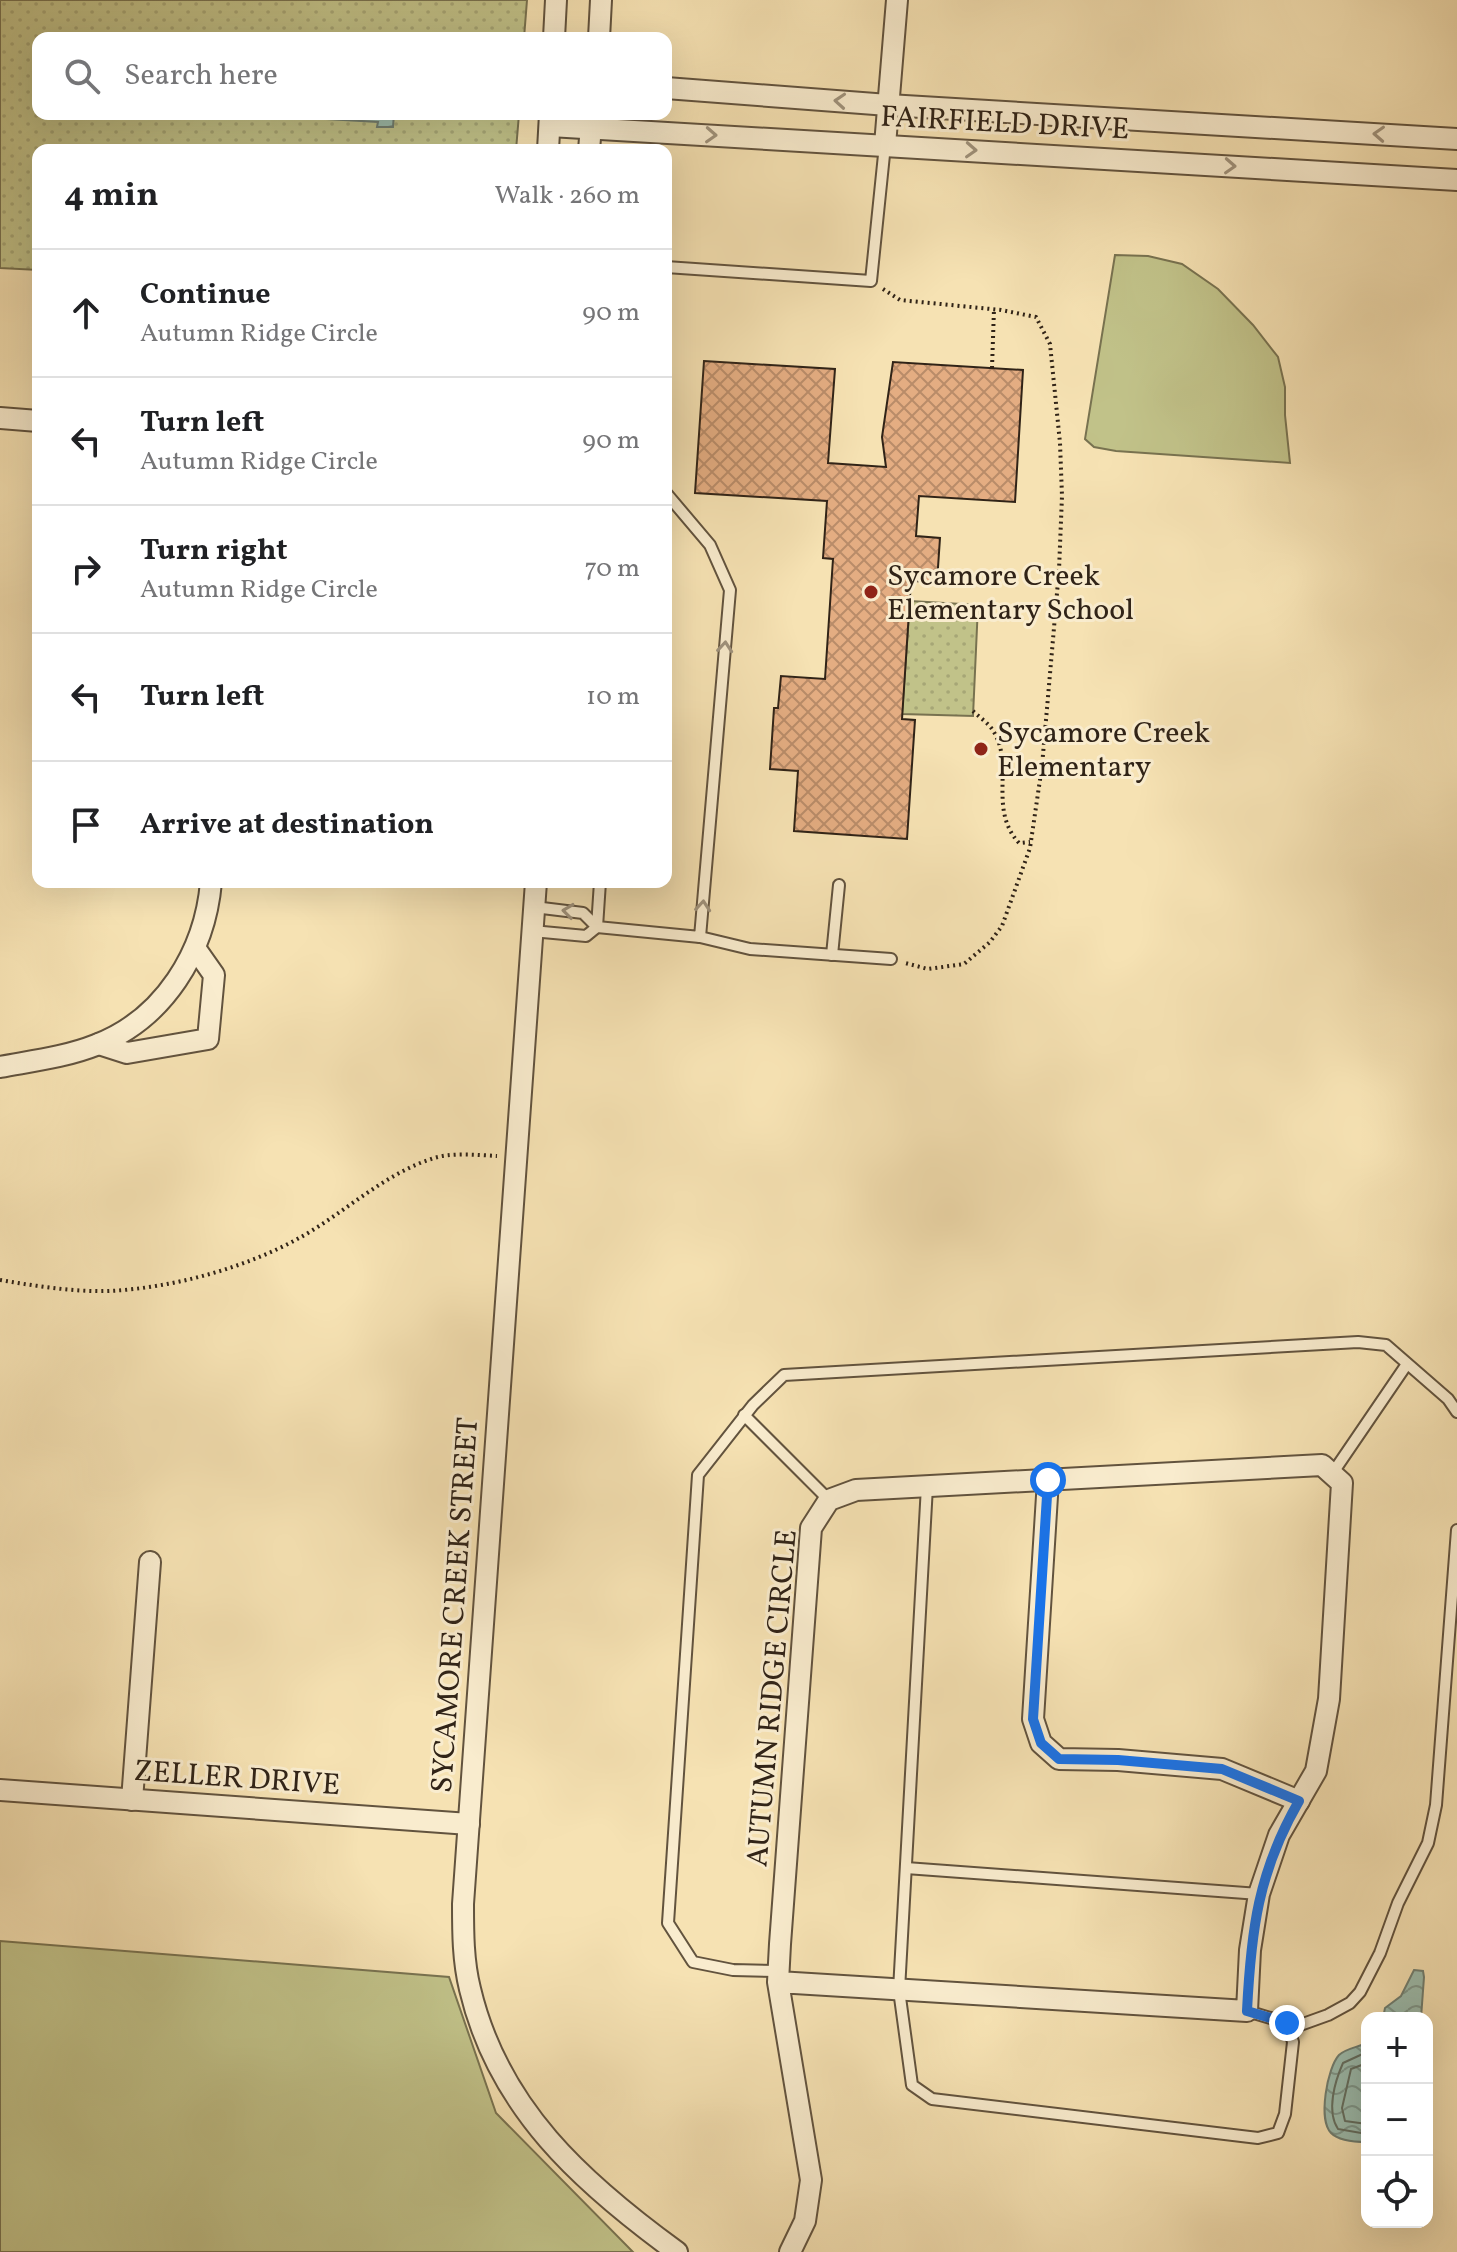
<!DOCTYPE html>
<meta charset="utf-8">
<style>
:root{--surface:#fff;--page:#f6f6f6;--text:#202124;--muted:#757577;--line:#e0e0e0}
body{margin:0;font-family:Vollkorn,serif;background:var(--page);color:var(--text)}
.controls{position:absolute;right:24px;bottom:24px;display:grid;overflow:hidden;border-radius:16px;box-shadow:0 8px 32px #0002}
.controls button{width:72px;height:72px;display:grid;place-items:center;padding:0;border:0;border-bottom:2px solid var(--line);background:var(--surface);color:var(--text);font:40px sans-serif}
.stop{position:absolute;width:24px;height:24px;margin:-18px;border:6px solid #1a73e8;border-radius:50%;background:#fff}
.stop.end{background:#1a73e8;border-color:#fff;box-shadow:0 2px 8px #0008}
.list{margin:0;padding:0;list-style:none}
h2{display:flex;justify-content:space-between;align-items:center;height:104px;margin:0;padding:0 32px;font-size:34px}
h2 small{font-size:26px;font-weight:400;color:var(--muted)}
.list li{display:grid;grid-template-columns:52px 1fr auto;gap:24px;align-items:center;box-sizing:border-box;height:128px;padding:0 32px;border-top:2px solid var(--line)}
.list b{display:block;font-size:30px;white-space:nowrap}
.list p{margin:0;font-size:26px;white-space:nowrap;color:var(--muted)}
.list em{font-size:26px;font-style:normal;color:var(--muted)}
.icon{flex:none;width:44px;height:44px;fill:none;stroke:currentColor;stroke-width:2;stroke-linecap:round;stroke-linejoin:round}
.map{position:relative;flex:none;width:1457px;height:2252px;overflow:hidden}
.search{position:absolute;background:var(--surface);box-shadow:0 8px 32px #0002;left:32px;top:32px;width:640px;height:88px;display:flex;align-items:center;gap:20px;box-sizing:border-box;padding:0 28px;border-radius:16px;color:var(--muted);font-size:30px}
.panel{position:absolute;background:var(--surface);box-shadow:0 8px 32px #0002;left:32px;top:144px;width:640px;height:744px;border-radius:16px}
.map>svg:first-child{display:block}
.grass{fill:#c1c289;stroke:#787250;stroke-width:2}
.park{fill:url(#park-dots);stroke:#787250;stroke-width:2}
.water{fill:url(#water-waves);stroke:#717f72;stroke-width:2}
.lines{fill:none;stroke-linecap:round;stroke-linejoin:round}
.shore{stroke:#667062;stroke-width:2}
.building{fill:url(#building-cross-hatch);stroke:#302317;stroke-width:2}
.service-casing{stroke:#62533e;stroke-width:14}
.minor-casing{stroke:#62533e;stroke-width:24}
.path{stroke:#302317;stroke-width:4;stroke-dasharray:2 4;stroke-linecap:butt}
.service{stroke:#f9ecce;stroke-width:10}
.minor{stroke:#f9ecce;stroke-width:20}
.oneway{stroke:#9f927c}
.route{stroke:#1a73e8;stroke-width:10}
.poi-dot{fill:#8f2418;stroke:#f9ecce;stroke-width:3}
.labels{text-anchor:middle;stroke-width:6;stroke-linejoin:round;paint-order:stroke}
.street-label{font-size:30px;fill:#302317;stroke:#f9ecce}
.poi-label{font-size:30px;fill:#302317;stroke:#f9ecce;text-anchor:start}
</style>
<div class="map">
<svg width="1457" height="2252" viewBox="0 0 1457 2252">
<defs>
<pattern id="park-dots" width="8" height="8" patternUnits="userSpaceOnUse" patternTransform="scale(2)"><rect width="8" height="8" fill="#c1c289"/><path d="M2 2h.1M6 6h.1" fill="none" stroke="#a6a676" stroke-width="1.8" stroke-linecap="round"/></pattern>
<pattern id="water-waves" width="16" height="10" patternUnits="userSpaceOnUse" patternTransform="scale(2)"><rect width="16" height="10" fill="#9dbdae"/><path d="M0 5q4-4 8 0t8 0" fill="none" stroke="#80998d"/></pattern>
<pattern id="building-cross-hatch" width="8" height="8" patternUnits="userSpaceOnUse" patternTransform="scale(2)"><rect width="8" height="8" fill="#e4ad82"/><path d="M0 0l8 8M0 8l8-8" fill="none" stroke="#b98c69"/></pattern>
</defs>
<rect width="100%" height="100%" fill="#f6e2b3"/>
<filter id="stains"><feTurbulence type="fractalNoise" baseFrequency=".0025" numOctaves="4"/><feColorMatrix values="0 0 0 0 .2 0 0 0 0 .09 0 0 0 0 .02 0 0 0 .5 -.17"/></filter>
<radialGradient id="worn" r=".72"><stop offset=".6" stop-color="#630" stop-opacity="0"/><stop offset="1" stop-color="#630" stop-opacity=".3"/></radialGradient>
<!-- grass -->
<g class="grass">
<path d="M1115 255 1148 256 1182 264 1218 289 1253 325 1278 357 1285 387V415L1290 463 1116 451 1094 447 1085 439Z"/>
<path d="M0 1941 449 1977 496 2113 633 2252H0Z"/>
</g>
<!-- park -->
<g class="park">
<path d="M0 0H527L524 38H38V114H519L516 150H38V270L0 268Z"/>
<path d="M910 601 978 605 973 716 902 714Z"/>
</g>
<!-- water -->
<g class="water">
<path d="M311 114H394L393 127H377L378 122 310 118Z"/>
<path d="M1414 1970 1423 1971 1424 1977 1421 2018H1383L1385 2008 1401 1996Z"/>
<path d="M1367 2043V2142C1356 2142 1339 2141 1331 2133 1318 2120 1327 2068 1339 2055 1345 2049 1358 2047 1367 2043Z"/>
</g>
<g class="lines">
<!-- shore -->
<g class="shore">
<path d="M1367 2052 1343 2063C1335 2081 1326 2111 1338 2129L1367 2134"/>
<path d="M1367 2063 1351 2069 1342 2108 1345 2121 1367 2124"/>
</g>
</g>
<!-- building -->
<path class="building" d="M704 361 835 369 828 463 886 467 882 437 893 362 1023 370 1015 502 919 496 916 536 940 538 937 582 911 581 902 719 915 720 907 839 794 831 798 771 770 769 774 708H778L781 676 825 679 833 559 823 558 827 501 695 493Z"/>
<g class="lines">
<!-- service casing -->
<g class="service-casing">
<g id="service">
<path d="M666 267 871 281 885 145"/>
<path d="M534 907 583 913 597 927 700 937 730 590 710 545 666 493"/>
<path d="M532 931 586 936 597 927 600 882"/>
<path d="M700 937 750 949 891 959"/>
<path d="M832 955 839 885"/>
<path d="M744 1415 829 1500"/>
<path d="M1332 1474 1407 1364"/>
<path d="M927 1486 899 1990 912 2085 932 2099 1258 2138 1278 2133 1285 2114 1293 2042 1287 2023 1247 2011"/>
<path d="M906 1868 1259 1894"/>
<path d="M778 1971 733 1970 693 1962 668 1923 698 1475 753 1405 784 1375 1358 1342 1386 1345 1448 1399 1457 1412"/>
<path d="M1289 2029 1328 2015 1350 2003 1360 1992 1380 1953 1398 1903 1428 1843 1436 1805 1457 1530"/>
</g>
</g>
<!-- minor casing -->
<g class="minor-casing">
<g id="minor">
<path d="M554 38 556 0"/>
<path d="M599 38 601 0"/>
<path d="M666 88 888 105 1457 139"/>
<path d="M550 126 1457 180"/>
<path d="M885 145 897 0"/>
<path d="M548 150 550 114"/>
<path d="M589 150 592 114"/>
<path d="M0 418 38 421"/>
<path d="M536 882 463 1904C463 1932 463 1961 470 1989 498 2108 582 2183 677 2252"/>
<path d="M99 1044 127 1053 208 1039 214 975 195 948"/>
<path d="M0 1067C32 1061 66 1057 96 1045 164 1019 205 952 211 882"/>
<path d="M1048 1480 1033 1719 1041 1743 1059 1759 1118 1760 1222 1769 1299 1801"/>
<path d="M0 1790 469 1824"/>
<path d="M132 1800 150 1562"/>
<path d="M778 1982 1247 2011 1250 1950 1259 1894 1279 1835 1316 1771 1329 1699 1342 1483 1322 1465 856 1490 829 1500 811 1528 780 1944 778 1982 811 2180 805 2221 790 2252"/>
</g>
</g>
<!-- path -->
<g class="path">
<path d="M883 289 900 300 1001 310 1036 317 1050 344 1060 443 1062 496 1059 570 1042 766 1030 848 1002 926 990 942 964 964 928 969 905 963"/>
<path d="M992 368 994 309"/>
<path d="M973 711C979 717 987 722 992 729 1016 764 987 808 1019 843L1030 842"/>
<path d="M0 1280C36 1286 73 1292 109 1291 172 1288 246 1268 301 1237 344 1213 383 1175 431 1159 450 1152 477 1155 497 1156"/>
</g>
<!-- service -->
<use href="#service" class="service"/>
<!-- minor -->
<use href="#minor" class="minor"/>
</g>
<!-- one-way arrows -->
<defs><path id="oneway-chevron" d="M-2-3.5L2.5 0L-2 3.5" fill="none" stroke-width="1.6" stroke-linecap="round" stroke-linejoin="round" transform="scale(2)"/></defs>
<g class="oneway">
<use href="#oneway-chevron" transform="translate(840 101) rotate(-176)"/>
<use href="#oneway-chevron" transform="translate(1379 134) rotate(-177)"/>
<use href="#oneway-chevron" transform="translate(711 135) rotate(3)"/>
<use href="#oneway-chevron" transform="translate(971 150) rotate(3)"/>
<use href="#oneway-chevron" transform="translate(1230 166) rotate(3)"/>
<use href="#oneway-chevron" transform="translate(725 647) rotate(-85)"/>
<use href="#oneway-chevron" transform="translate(703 906) rotate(-85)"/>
<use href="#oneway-chevron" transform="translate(568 911) rotate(-173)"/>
</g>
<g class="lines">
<!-- route -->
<path class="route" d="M1048 1480 1033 1719 1041 1743 1059 1759 1118 1760 1222 1769 1299 1801C1258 1872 1251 1931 1247 2011L1287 2023"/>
</g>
<!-- markers -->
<g class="poi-dot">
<circle cx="871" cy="592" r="8"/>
<circle cx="981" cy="749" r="8"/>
</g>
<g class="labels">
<!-- street labels -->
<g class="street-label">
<text transform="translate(1005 122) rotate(3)" y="10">FAIRFIELD DRIVE</text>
<text transform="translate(454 1605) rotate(-86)" y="10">SYCAMORE CREEK STREET</text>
<text transform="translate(771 1698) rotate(-85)" y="10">AUTUMN RIDGE CIRCLE</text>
<text transform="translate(237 1777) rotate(4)" y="10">ZELLER DRIVE</text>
</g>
<!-- poi labels -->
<g class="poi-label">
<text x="887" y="585">Sycamore Creek<tspan x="887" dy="34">Elementary School</tspan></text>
<text x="997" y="742">Sycamore Creek<tspan x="997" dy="34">Elementary</tspan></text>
</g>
</g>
<rect width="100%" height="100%" filter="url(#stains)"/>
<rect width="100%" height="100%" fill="url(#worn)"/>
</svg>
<div class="controls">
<button>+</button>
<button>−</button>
<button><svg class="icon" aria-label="locate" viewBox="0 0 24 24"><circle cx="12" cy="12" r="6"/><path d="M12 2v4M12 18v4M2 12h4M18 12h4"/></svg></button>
</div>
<div class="stop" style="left:1048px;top:1480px"></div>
<div class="stop end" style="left:1287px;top:2023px"></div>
<div class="search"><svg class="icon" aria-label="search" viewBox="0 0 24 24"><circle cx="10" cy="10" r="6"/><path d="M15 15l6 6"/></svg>Search here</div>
<section class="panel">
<h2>4 min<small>Walk · 260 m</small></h2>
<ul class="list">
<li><svg class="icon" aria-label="ahead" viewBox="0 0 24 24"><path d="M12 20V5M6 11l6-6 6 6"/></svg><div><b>Continue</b><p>Autumn Ridge Circle</p></div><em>90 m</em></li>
<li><svg class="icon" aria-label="left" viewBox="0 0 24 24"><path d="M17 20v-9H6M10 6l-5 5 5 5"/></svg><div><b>Turn left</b><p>Autumn Ridge Circle</p></div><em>90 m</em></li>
<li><svg class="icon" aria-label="right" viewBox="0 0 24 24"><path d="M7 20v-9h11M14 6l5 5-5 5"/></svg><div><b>Turn right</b><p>Autumn Ridge Circle</p></div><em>70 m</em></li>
<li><svg class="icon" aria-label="left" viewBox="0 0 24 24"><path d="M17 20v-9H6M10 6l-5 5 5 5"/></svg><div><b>Turn left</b></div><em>10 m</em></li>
<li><svg class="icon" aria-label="arrive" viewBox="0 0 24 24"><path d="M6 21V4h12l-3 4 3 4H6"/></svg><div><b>Arrive at destination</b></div></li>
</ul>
</section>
</div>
